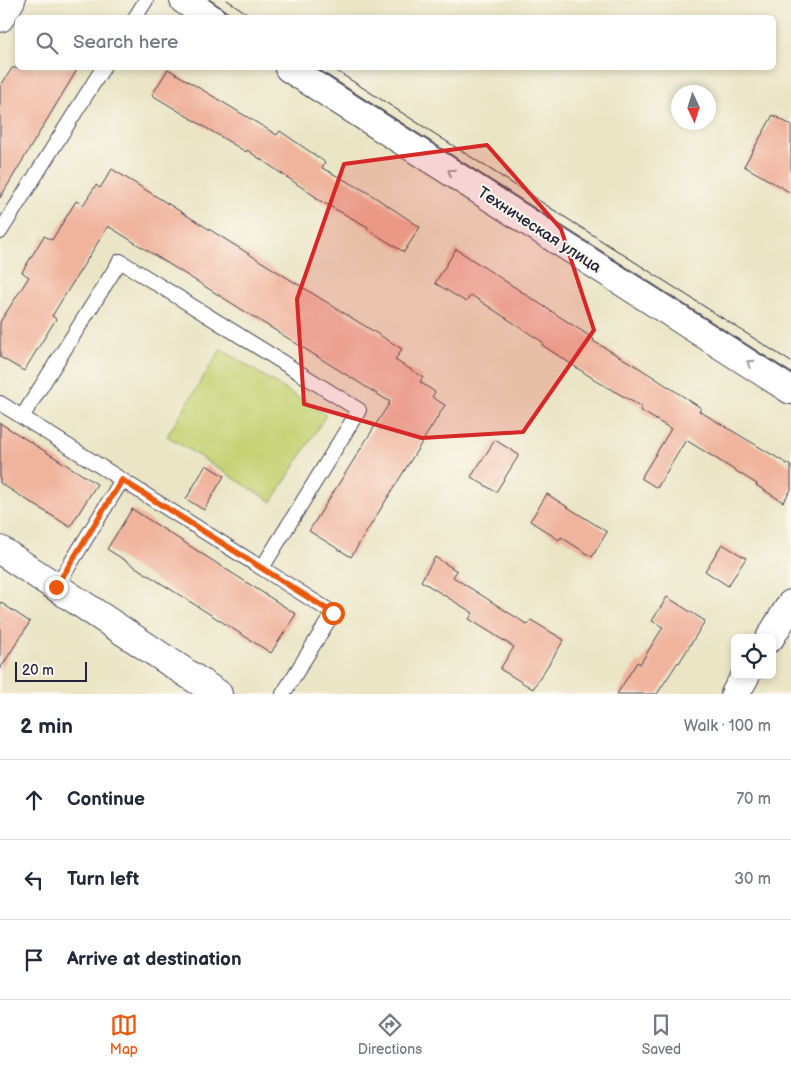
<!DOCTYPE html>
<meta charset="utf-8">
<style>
:root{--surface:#fff;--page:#f2f2f3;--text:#1f2937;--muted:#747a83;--line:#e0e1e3;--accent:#ea580c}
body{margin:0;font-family:"Balsamiq Sans",sans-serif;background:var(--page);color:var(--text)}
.controls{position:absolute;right:15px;bottom:15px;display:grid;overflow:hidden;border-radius:8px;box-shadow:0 2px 8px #0003}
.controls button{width:45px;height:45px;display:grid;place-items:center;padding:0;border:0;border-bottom:1px solid var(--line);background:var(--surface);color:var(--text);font:25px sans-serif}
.compass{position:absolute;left:671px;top:85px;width:45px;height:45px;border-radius:50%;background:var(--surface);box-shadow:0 2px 8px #0003;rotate:176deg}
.scale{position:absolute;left:15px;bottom:12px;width:72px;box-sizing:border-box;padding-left:5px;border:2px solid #22223b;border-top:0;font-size:14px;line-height:18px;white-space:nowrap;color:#22223b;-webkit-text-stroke:4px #fbf7ec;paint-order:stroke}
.stop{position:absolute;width:15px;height:15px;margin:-11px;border:4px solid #ea580c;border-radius:50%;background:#fff}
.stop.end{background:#ea580c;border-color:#fff;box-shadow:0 1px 5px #0008}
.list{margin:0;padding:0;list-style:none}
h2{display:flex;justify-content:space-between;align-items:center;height:65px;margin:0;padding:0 20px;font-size:21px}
h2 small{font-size:16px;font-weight:400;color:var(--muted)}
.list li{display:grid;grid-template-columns:32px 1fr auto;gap:15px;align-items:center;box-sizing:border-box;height:80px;padding:0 20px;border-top:1px solid var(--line)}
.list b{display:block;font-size:19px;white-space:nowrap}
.list em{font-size:16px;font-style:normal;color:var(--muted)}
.icon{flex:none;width:28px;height:28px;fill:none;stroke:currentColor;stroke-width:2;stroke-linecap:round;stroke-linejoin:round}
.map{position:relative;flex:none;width:791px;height:694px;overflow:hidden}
.search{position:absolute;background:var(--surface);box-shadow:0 2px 8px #0003;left:15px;right:15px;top:15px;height:55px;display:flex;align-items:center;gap:12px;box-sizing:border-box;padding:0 18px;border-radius:8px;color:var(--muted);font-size:19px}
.sheet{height:305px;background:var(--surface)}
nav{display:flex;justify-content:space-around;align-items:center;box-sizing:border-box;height:70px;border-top:1px solid var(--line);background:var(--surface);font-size:14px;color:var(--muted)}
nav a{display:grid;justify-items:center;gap:2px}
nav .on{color:var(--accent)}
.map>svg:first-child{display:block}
.green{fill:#c5d375;stroke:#747a58}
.building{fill:#f0b49d}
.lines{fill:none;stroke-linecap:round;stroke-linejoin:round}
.service-casing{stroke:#403f50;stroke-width:16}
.minor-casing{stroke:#403f50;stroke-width:30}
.tertiary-casing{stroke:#403f50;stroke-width:30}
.secondary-casing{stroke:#403f50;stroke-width:30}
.service{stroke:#fff;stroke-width:14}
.minor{stroke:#fff;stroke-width:28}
.tertiary{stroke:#fff;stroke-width:28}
.secondary{stroke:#fff;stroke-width:28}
.tram{stroke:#22223b;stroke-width:1}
.oneway{stroke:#9c9ca7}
.route{stroke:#ea580c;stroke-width:6}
.marked{fill:#d62828;fill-opacity:0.2;stroke:#d62828;stroke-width:4;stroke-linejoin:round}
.labels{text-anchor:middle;stroke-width:4;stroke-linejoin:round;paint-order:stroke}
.street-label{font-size:16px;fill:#22223b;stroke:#fbf7ec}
</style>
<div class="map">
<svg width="791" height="694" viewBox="0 0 791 694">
<rect width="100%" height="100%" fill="#fbf7ec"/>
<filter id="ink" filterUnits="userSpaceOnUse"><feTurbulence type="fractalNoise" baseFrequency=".02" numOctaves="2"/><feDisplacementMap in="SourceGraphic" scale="10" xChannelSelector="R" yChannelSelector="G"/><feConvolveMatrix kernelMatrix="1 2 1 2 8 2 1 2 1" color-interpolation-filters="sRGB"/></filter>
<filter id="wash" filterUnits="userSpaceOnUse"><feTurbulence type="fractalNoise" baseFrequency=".0096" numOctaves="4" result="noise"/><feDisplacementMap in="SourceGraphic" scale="20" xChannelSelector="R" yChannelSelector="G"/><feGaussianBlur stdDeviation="1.12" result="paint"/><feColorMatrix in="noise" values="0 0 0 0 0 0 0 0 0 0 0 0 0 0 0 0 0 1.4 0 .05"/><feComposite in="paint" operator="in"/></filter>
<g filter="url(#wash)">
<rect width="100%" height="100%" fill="#ebe5c6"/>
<!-- green -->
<path class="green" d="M221 349 326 415 272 502 167 436Z"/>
<g id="blocks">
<!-- building -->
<g class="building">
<path d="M12 68H78L0 198V87Z"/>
<path d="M168 69 277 135 280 131 325 162 322 168 367 192 420 227 404 252 367 229 368 227 315 198 316 197 247 150 246 152 152 95Z"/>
<path d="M773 115 791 125V193L744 166Z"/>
<path d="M112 169 402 349 395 360 423 377 420 382 435 392 432 397 445 405 351 557 309 531 390 402 108 226 52 316 56 319 24 371 0 357V322L29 277 22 272 44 236 52 240 76 201 83 205 96 185 100 188Z"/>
<path d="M456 249 594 339 593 341 641 369 701 408 699 411 791 466V490L783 502 756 485 757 484 686 440 657 488 641 478 671 429 640 410 642 407 600 383 542 345 544 343 471 295 466 302 435 283Z"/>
<path d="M0 423 97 484 70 527 0 483Z"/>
<path d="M495 440 519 455 496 492 471 477Z"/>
<path d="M206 465 224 476 204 510 186 499Z"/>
<path d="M547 494 607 532 592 557 561 537 559 540 530 521Z"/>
<path d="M132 509 296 614 271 653 107 549Z"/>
<path d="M722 544 746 558 728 586 705 571Z"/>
<path d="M435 557 457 571 453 577 528 625 531 620 564 640 533 689 500 669 514 647 469 619 473 613 421 581Z"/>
<path d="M667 597 705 621 679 663 678 662 657 694H617L637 662 640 664 663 627 652 621Z"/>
<path d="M0 602 30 622 0 669Z"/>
</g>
</g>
</g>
<g filter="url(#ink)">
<use href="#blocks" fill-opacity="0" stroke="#403f50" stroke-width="1"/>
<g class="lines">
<!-- service casing -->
<g class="service-casing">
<g id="service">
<path d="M135 18 146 0"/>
<path d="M0 232 103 68"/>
<path d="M0 403 333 613 283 694"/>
<path d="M22 417 120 261 359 410 262 568"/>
<path d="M56 587 122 480"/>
</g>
</g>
<!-- minor casing -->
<g class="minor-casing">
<g id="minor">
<path d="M0 550 218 694"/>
<path d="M770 638 791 604"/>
<path d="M735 694 746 675"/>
</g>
</g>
<!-- tertiary casing -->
<g class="tertiary-casing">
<g id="tertiary">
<path d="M184 0 211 18"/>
<path d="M289 68 791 390"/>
</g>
</g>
<!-- secondary casing -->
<g class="secondary-casing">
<path id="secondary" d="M0 18 11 0"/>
</g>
<!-- service -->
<use href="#service" class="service"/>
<!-- minor -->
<use href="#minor" class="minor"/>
<!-- tertiary -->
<use href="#tertiary" class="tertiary"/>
<!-- secondary -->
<use href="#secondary" class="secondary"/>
<!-- tram -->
<g class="tram">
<path d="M209 0 236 18"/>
<path d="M227 0 254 18"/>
<path d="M314 68 791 374"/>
<path d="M332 68 791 362"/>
</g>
</g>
<!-- one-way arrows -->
<defs><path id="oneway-chevron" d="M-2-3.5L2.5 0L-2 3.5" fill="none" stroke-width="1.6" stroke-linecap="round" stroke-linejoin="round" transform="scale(1.25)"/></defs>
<g class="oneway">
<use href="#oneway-chevron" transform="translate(451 172) rotate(-147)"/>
<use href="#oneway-chevron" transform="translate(750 363) rotate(-147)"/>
</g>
</g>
<g class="lines" filter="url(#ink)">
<!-- route -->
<path class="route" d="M56 587 122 480 333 613"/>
</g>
<!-- marked area -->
<path class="marked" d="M487 145 561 229 594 330 523 432 422 438 304 404 297 299 344 164Z"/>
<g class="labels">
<!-- street labels -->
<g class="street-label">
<text transform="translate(540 229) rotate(33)" y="6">Техническая улица</text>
</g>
</g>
</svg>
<div class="controls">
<button><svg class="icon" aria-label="locate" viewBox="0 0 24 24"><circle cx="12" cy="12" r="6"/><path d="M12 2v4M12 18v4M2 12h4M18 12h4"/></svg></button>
</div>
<svg class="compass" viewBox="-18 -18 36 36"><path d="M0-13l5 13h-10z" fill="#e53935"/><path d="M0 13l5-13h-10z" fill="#747a83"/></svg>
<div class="scale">20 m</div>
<div class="stop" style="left:333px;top:613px"></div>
<div class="stop end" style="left:56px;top:587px"></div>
<div class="search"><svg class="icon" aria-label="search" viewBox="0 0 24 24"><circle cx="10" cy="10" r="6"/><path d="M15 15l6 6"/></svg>Search here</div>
</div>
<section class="sheet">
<h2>2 min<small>Walk · 100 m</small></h2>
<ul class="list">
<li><svg class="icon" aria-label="ahead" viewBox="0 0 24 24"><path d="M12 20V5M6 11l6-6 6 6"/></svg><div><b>Continue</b></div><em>70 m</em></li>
<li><svg class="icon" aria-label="left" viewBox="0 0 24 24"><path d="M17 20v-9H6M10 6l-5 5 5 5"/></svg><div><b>Turn left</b></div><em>30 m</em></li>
<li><svg class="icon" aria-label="arrive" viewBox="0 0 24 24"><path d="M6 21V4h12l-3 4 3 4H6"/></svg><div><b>Arrive at destination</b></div></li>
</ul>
</section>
<nav>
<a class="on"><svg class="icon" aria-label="map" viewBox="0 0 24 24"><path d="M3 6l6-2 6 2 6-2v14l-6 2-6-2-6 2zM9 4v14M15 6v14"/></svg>Map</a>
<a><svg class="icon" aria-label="directions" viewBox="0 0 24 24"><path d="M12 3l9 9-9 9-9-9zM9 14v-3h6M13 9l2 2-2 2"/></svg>Directions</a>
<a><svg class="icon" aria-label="saved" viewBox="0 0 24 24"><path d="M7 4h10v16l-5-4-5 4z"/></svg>Saved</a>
</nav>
